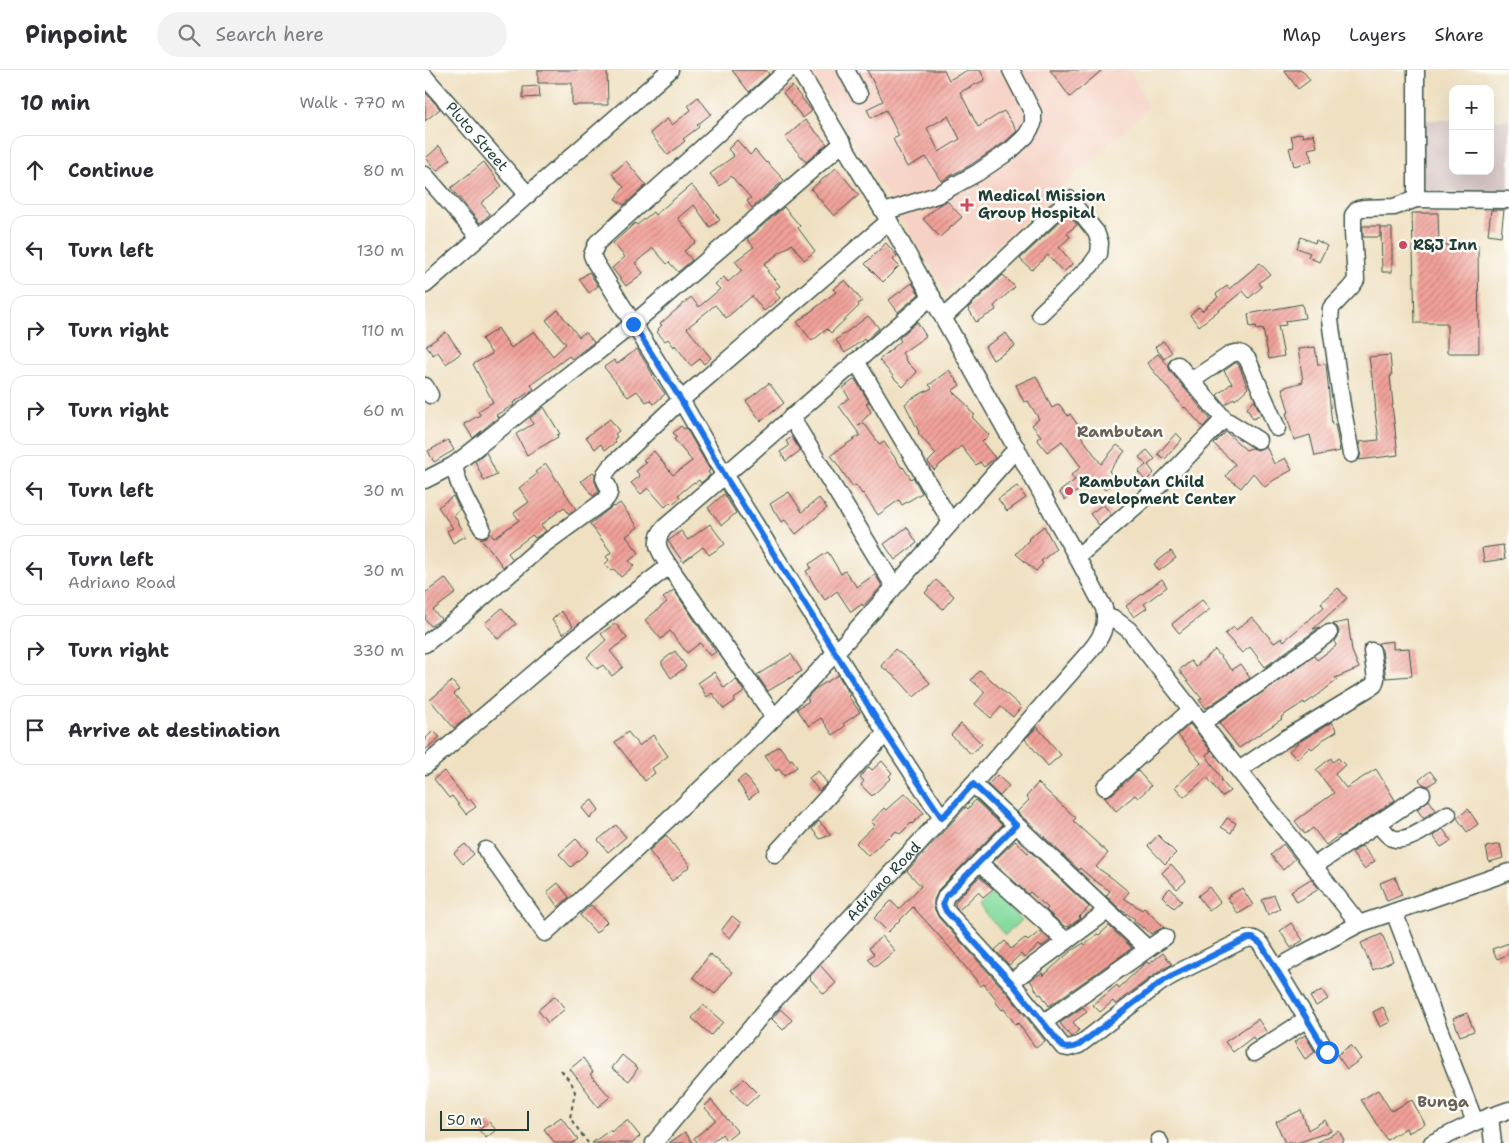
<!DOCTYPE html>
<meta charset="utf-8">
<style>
:root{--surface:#fff;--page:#f2f2f3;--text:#2b2b33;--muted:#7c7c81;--line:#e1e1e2}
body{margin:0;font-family:"Shantell Sans",sans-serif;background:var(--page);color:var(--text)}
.controls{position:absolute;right:15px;top:15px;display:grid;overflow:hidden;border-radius:10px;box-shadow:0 5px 20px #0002}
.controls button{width:45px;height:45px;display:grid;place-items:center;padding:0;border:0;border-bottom:1px solid var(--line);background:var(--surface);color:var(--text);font:25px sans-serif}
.scale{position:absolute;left:15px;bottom:12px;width:89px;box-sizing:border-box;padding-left:5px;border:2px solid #1f3d34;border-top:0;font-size:14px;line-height:18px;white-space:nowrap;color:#1f3d34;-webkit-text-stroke:4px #fdfcf7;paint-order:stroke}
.stop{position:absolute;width:15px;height:15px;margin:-11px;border:4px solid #1a73e8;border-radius:50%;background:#fff}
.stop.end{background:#1a73e8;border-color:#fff;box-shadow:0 1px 5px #0008}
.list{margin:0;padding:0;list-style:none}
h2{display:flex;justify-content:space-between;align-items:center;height:65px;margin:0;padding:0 20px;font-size:21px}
h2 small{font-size:16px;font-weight:400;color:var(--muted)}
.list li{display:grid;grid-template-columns:32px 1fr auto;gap:15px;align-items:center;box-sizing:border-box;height:70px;margin:0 10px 10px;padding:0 10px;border:1px solid var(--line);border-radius:15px}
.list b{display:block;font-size:19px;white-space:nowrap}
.list p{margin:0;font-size:16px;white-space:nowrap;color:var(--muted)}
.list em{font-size:16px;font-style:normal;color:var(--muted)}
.icon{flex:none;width:28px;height:28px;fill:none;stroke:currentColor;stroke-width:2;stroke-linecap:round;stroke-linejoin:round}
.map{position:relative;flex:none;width:1084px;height:1073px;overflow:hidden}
header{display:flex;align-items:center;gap:30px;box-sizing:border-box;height:70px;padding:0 25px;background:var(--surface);border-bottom:1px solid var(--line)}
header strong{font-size:24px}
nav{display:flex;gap:28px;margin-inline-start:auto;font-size:18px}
.search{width:350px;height:45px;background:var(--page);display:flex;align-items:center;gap:12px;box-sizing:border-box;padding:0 18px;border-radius:28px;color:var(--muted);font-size:19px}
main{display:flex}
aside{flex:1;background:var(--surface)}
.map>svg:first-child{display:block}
.built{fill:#f6d2c5}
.industrial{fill:#d1bfbf}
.pitch{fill:#85db9f;stroke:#528c6a}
.building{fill:url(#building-hatch);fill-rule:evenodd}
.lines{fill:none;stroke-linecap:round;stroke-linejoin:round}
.minor-casing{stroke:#3e5549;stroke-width:19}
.path{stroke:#3e5549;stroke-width:2;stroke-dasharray:4 4;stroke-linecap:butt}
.minor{stroke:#fff;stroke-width:16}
.route{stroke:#1a73e8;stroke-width:6}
.poi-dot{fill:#d1495b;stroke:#fdfcf7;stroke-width:2}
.labels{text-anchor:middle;stroke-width:5;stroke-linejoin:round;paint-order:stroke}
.street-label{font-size:15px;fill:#1f3d34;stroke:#fdfcf7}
.poi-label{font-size:15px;font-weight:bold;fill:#1f3d34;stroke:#fdfcf7;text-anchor:start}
.neighbourhood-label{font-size:16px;font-weight:bold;fill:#696057;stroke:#fdfcf7}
</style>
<header>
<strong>Pinpoint</strong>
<div class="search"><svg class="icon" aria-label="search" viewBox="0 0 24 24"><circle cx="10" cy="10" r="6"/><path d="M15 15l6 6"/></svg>Search here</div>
<nav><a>Map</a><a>Layers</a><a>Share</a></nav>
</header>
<main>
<aside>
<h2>10 min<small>Walk · 770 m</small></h2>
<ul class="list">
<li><svg class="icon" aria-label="ahead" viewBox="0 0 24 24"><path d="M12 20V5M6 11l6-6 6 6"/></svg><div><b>Continue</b></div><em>80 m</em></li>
<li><svg class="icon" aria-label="left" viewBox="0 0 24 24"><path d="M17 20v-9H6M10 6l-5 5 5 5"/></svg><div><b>Turn left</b></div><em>130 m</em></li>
<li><svg class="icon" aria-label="right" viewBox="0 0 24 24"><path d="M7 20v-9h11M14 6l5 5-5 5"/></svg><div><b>Turn right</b></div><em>110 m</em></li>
<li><svg class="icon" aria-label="right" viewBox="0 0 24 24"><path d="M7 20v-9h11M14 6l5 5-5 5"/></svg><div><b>Turn right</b></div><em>60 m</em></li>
<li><svg class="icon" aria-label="left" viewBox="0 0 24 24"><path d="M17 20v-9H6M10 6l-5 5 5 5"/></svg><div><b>Turn left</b></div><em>30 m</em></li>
<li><svg class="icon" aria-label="left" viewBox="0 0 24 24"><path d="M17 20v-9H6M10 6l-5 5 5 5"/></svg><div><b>Turn left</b><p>Adriano Road</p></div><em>30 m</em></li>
<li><svg class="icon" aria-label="right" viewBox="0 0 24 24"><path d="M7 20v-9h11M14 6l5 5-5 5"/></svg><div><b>Turn right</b></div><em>330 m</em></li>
<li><svg class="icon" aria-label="arrive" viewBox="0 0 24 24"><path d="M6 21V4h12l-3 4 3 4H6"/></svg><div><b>Arrive at destination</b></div></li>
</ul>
</aside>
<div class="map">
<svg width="1084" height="1073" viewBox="0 0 1084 1073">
<defs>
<pattern id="building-hatch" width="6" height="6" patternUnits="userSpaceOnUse" patternTransform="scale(1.25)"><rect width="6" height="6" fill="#f2a199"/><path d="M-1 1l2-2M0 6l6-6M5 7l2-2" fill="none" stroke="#c3847e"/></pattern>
</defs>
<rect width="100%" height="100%" fill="#fdfcf7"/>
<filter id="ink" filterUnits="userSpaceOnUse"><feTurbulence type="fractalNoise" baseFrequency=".02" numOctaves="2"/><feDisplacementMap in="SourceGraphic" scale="10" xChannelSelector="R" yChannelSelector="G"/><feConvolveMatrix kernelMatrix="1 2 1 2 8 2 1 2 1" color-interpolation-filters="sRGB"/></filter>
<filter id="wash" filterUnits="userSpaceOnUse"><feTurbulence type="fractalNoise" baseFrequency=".0096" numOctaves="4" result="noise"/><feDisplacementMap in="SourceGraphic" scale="20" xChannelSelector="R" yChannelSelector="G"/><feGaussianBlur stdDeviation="1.12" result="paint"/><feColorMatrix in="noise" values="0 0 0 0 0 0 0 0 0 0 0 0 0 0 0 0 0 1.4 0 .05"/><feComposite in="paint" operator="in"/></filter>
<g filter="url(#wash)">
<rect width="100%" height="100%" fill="#efe0c1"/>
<!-- built -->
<path class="built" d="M385 0H705L723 38 521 222Z"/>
<!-- industrial -->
<path class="industrial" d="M994 50H1028V101H1065V50H1084V122H995Z"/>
<!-- pitch -->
<path class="pitch" d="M570 822 596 850 580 865 554 836Z"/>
<g id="blocks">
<!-- building -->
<g class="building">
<path d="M113 0H182L183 35H147V13H113Z"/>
<path d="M307 0H341L344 4 324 22Z"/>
<path d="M442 0H519L524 10 543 0H555L560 10 535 22 553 57 579 41 592 61 580 72 547 94 516 111 501 87 482 97 468 69 474 66 461 40 446 48 442 39 458 31ZM523 46 535 69 514 82 502 58Z"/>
<path d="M625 0H677L645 27Z"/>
<path d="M859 0H877L885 10 873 19Z"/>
<path d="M114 16 115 27 98 28V17Z"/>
<path d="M367 16 387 41 378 48 358 23Z"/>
<path d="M0 22 15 39 0 51Z"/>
<path d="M273 27 286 44 272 55 274 57 258 69 260 71 243 85 225 63 242 49 247 55 266 40 263 35Z"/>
<path d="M380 50 402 74 381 92 360 68Z"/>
<path d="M877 63 878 67 889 64 892 77 883 79 887 91 869 96 864 78 869 77 866 66Z"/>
<path d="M312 70 325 85 330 80 341 93 342 92 359 110 327 138 322 131 326 128 306 106 295 116 285 104 309 86 303 79Z"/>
<path d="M14 76 25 89 12 101 1 88Z"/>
<path d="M201 91 221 115 199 135 190 129 199 117 187 104Z"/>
<path d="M59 92 77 116 56 133 65 144 55 153 26 118Z"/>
<path d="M411 98 434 125 409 146 386 119Z"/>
<path d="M266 115 283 133 295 150 285 157 269 135 267 136 253 148 271 172 259 181 267 190 253 202 244 192 242 194 228 178 210 193 218 203 201 216 187 198 200 187 188 173 210 153 212 155 228 142 230 145Z"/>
<path d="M522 131 537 147 515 167 498 149 514 135Z"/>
<path d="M359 137 375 156 373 158 390 181 379 190 367 174 339 194 344 200 342 201 355 216 349 221 355 228 339 241 327 226 301 248 290 235 262 258 286 288 279 294 275 289 266 296 250 275 249 277 243 269 240 271 232 262 234 260 233 259 237 255 235 254 266 227 274 237 295 219 290 214 299 207 303 212 317 200 310 191 329 177 322 169Z"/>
<path d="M1066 140H1079L1076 166 1063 164Z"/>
<path d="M987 143H1013L1014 175H1053L1054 283H1022V253H990Z"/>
<path d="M643 144 652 155 642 163 645 167 634 177 648 194 638 202 623 185 607 200 595 189Z"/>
<rect x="938" y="156" width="17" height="11"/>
<path d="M956 158H967V202H957Z"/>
<path d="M876 167 890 173 891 170 902 176 894 192 883 187 885 183 872 178Z"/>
<path d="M461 173 472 186 468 190 474 196 458 212 440 194Z"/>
<path d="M835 193 845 204 834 213 837 217 824 228 818 221 774 256 765 245 774 237 777 241 793 227 791 224 802 216 804 219Z"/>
<path d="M164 202 173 216 164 223 154 209Z"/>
<path d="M578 205 590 217 569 236 571 240 551 252 543 238Z"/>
<path d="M420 210 437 231 433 234 434 236 406 263 402 259 387 271 372 252 411 222 408 219Z"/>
<path d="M487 213 494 224 473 242 464 230Z"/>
<path d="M877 234 880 248 860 251 861 255 853 256 859 286 844 289 838 259 832 260 831 256 825 257 823 244Z"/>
<path d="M133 240 154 267 160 262 169 272 147 289 144 286 106 315 109 319 88 333 89 335 71 345 73 347 48 368 39 354 55 345 53 341 68 332 48 294 67 284 57 269 73 258 86 278 109 261 128 286 141 274 121 250Z"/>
<path d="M443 246 454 258 440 271 439 269 420 283 411 270Z"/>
<path d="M492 252 501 266 477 283 481 289 480 290 492 302 478 317 468 307V306L454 290 476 271 474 268Z"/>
<path d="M21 262 36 283 21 294 13 282 8 285 1 276Z"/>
<path d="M581 263 590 276 568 290 560 277Z"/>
<path d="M738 271 747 282 739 289 730 277Z"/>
<path d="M890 277 893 295 901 294 907 355 910 354 915 381 890 386 885 365 869 370 861 343 864 342 857 318 878 312 873 279Z"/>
<path d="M212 279 228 305 227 306 240 324 229 334 225 330 221 332 212 321 203 327 179 297 189 290 192 294Z"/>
<path d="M733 284 743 295 745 301 785 349 778 357 760 337 759 338 722 293Z"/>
<path d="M965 285 967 306H965L968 335H967L973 385 934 390 936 383 934 372 954 370 950 342H951L948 308H947L944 287Z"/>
<path d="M810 293H812L814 295 823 318 810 330 809 328 800 335 792 325 807 313 799 301Z"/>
<path d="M524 300 535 315 527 321 544 337V340L550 345 547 347 564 365 557 372 570 388 559 397 555 392 551 395 536 376 509 400 503 392 511 384 493 363 494 362 480 334 486 329 507 318 504 315Z"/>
<path d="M611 306 627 338 634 334 643 346 645 344 655 358 652 360 676 394 692 375 700 381 684 401 692 411 680 420 670 408 640 430 634 422 650 410 646 405 656 397 637 371 622 382 612 369 616 366 607 355 614 349 603 331 599 332 591 315Z"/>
<path d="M430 309 444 332 441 334 446 342 433 356 439 353 455 375 459 372 477 398 478 397 486 409 488 407 497 423 477 435 474 430 453 445 438 423 437 424 431 415 428 417 406 385 435 365 414 336 424 328 418 318Z"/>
<path d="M344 313 359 333 336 351 321 331Z"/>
<path d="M829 330 836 345 828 349 822 338Z"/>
<path d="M119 337 135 364 132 365 133 367 102 385 91 364 108 354 105 348Z"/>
<path d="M185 349 194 361 190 364 192 367 189 369 191 372 180 380 176 374 170 379 161 367Z"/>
<path d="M256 356 259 359 261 358 285 400 283 402 285 405 276 413 274 410 270 413 269 412 253 425 255 428 247 434 245 432 240 437 223 418 216 424 206 413 215 406 211 401 221 393 218 390 229 381 248 405 267 391 249 369 252 367 248 363Z"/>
<path d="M801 362 821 380 827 378 833 380 841 376 849 394 860 388 867 400 849 410 840 417 828 403 816 418 801 406 810 394 789 374Z"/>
<path d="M751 363 757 369 740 389 733 384Z"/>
<path d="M367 367 375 381 361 391 355 382 364 376 361 371Z"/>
<path d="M23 370 29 380 9 392 3 381Z"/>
<path d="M722 380 730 389 723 395 729 403 721 411 713 402 721 395 714 387Z"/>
<path d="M61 382 72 405 59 411 50 391Z"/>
<path d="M121 394 151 439 144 444 139 437 116 455 121 461 110 468 107 465 83 483 87 488 78 497 65 479 55 469 62 467 65 463 69 468 94 450 89 443 104 432 94 418 112 404 110 402Z"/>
<path d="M168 402 170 404V412L174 421 168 426 156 411Z"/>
<path d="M592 416 601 428 582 441 573 429Z"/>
<path d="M364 422 377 442 394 428 402 438 371 464 360 450 356 452 345 434Z"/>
<path d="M299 424 311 443 297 455 283 438Z"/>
<path d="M28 426 35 440 29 445 41 466 28 473 22 461 28 458 13 437Z"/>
<path d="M195 433 213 457 201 466 214 483 204 491 209 496 196 507 189 499 186 501 180 494 184 490 181 487 186 482 165 454 188 436 189 437Z"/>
<path d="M678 434 686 444 674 455 665 444Z"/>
<path d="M285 454 300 474 284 485 278 477 258 492 243 471 256 461 263 470Z"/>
<path d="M619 456 631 479 616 491 618 493 611 501 591 484 604 470 603 469Z"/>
<path d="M482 457 492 473 470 490 459 474Z"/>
<path d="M1078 475 1080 489 1059 492 1057 478Z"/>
<path d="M746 481 751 488 734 501 729 494Z"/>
<path d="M403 482 416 504 420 501 432 517 450 504 457 516 438 536 437 534 426 542 412 521 400 530 390 516 381 501 386 498 384 494Z"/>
<path d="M20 508 31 523 8 540 16 549 6 556 0 549V523Z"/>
<path d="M737 509 742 517 719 534 722 538 709 547 701 536Z"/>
<path d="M511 510 529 526 518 539 500 523Z"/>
<path d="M913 518 922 528 888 559 895 557 840 597 825 577 817 583 800 564 809 557 811 560 827 547 849 573 857 568 859 571 899 537 896 533Z"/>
<path d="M249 520 291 582 285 586 275 573 262 583 245 561 236 569 220 550 242 532 238 528Z"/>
<path d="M777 530 785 539 754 563 747 554Z"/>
<path d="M77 538 91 554 73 569 60 553Z"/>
<path d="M136 541 148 556 138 564 127 550Z"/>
<path d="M923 551 927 581 934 598 910 608 912 610 893 625 880 634 879 632 856 647 857 649 814 678 794 653 889 586 892 590 911 576 910 571 913 567 914 561 912 557 908 554Z"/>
<path d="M190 553 202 568 185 581 198 597 187 606 178 595 172 599 162 587 181 570 176 564Z"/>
<path d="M968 571V579L984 578 987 606 961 608 957 580 953 573Z"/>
<path d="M470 579 488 594 505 613 489 627 474 610 456 596Z"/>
<path d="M790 580 807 600 815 594 825 608 781 638 774 630 777 629 754 600 766 591 770 597Z"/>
<path d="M250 581 261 597 246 608 237 594V591Z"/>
<path d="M366 584 377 601 343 621 332 605Z"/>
<path d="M555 600 596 637 588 647 576 637 566 648 550 634 560 622 546 610Z"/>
<path d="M289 602 299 618 311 609 319 622 309 629 310 631 299 639 287 623 282 627 273 613Z"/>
<path d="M413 605 425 625 423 626 435 642 418 654 420 656 408 665 396 648 384 656 372 639 384 631 382 628 390 619Z"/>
<path d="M27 611 34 620 29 624 46 644 29 658 5 630Z"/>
<path d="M907 652 912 661 901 668H900L887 679 885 677 872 689 864 681 874 672Z"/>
<path d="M536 654 557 674 546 684 526 665Z"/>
<path d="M765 654 786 681 781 685 797 709 796 710 805 721 797 727 782 707 759 727 750 717 776 693 753 665Z"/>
<path d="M612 657 636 685 623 696 600 669Z"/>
<path d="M8 661 15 667 0 680V669Z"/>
<path d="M203 662 214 676 228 665 243 686 227 698 230 703 220 711 190 672Z"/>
<path d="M354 676 365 690 367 689 372 697 359 706 354 699 351 701 340 686Z"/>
<path d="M906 688 908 692 913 688 920 695 910 704 921 718 951 699 970 730 915 767 914 765 901 775 888 758 880 764 870 751 909 723 891 700Z"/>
<path d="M457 691 467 703 464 706 466 708 447 726 436 715 439 711 435 707 444 697 447 700Z"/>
<path d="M19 701 43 731 45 729 51 737 41 744 27 726 24 728 9 709Z"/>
<path d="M393 701 402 713 394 721 384 708Z"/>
<path d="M713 701 726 716 713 728 710 725 691 741 679 727 687 724Z"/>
<path d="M1005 701 1012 710 1003 716 998 714 994 710Z"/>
<path d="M320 705 333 722 324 729 312 711Z"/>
<path d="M572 705 584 716 575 726 563 715Z"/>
<path d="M613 713 651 748 648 751 683 783 671 797 687 808 704 822 699 828 717 840 719 838 739 857 726 864 719 857 718 858 709 851 710 849 696 840 681 826 685 821 669 810 655 798 654 800 619 767V766L592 742 604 730 601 727Z"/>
<path d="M480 723 499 743 487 754 486 753 475 764 471 761 464 768 463 767 443 786 431 773 450 755 446 752 459 738 461 740Z"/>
<path d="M167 730 174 740 165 748 157 738Z"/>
<path d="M550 730 577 755 514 819 509 830V838L514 848 582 923 620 971 611 978 593 953 591 955 579 939 577 940 570 931 572 930 559 914 556 916 525 878 488 837 463 862 449 848 466 831 474 839 496 816 482 801 541 737 543 739Z"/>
<path d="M1004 730 1011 740 998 748 992 739Z"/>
<path d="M1043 739 1053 754 1042 762 1032 748Z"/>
<path d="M802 748 811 753 806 763 796 757Z"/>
<path d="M394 751 406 765 395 769 387 759Z"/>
<path d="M191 755 201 767 183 782 173 770Z"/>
<path d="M1018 759 1026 771 1016 777 1008 766Z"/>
<path d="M241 765 265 796 247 811 224 781Z"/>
<path d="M733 765 751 783 740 794 723 776Z"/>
<path d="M151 769 163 782 146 797 134 784Z"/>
<path d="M590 771 603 783 605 781 664 837 654 847 656 848 643 857 642 856 640 857 621 840 623 838 605 822 603 824 568 792Z"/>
<path d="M40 774 49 784 38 794 29 783Z"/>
<path d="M858 774 870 789 858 800 846 785Z"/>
<path d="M1075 774 1078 788 1064 792 1061 777Z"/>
<path d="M937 776 950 791 939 799 927 783Z"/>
<path d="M746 794 761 811 752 819 737 803Z"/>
<path d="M554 807 568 819 558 827 553 822 534 840 530 836V832Z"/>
<path d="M970 807 977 825 962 831 955 813Z"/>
<path d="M886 809 894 819 872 832 866 821Z"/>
<path d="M133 813 144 827 133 837 122 822Z"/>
<path d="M784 817 795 832 784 841 773 826Z"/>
<path d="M745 818 757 831 749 838 737 826Z"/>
<path d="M817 818 828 835 813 844 802 827Z"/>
<path d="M849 825 855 839 843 845 837 830Z"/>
<path d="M166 835 182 852 171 863 155 845Z"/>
<path d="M307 846 316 853 305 868 296 861Z"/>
<path d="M866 853 878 870 866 878 855 861Z"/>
<path d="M684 856 707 878 624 936 616 924 614 925 605 910 617 903 618 906 646 881 659 873 660 875 672 864 674 865Z"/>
<path d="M615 861 625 870 616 877 614 875 599 888 596 884 584 895 570 880 580 871 586 879 600 868 603 871Z"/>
<path d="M957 864 968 891 948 900 936 873Z"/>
<path d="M457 866 470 881 450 897 443 889 449 884 444 878Z"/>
<path d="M1084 873V884L1072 889 1067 879Z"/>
<path d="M738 883 747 894 744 896 736 900 690 934 688 931 675 942 668 935 692 915 694 918 718 895 722 892 724 894Z"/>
<path d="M285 884 307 902 290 924 268 907Z"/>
<path d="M395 895 411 913 399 924 384 908Z"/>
<path d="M897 920 903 929 891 936 885 927Z"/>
<path d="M130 926 140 939 123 953 113 940Z"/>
<path d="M278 935 298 952 286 965 267 948Z"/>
<path d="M658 937 662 942 648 952 654 960 646 967 635 953Z"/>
<path d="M958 937 965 952 955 957 948 942Z"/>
<path d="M355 939 367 950 358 960 347 949Z"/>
<path d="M1042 943 1049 961 1035 966 1028 948Z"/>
<path d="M833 949 842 963 830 970 828 967 808 982 800 972Z"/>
<path d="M880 965 890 982 880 989 869 972Z"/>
<path d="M926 975 936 989 922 999 912 985Z"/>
<path d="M197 985 213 998 204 1011 187 998Z"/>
<path d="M158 988 168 1002 165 1004 185 1027 173 1037 164 1026 165 1025 145 999Z"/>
<path d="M319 1009 334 1024 321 1036 306 1020Z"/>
<path d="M953 1020 966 1041 987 1030 1000 1054 983 1063 981 1058 962 1070 936 1030Z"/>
<path d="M286 1030 312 1061 301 1070 297 1064 286 1073H273L269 1068 291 1050 279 1037Z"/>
<path d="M876 1040 883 1060 900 1050 906 1061 872 1073H860L851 1052Z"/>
<path d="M136 1047 153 1069 148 1073H130L119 1059Z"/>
<path d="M202 1050 215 1066 207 1073H167L185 1060 186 1062Z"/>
<path d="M64 1052 71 1060 61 1068 54 1060Z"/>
<path d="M914 1061 919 1070 914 1073H891Z"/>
<path d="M260 1062 268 1073H244Z"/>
</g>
</g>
</g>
<g filter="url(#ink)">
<use href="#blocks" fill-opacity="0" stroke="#3e5549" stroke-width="1"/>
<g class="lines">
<!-- minor casing -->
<g class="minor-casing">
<g id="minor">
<path d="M363 0 172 173 167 185 170 192 256 330 300 406 461 663 517 748"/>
<path d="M421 0 434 24"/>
<path d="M991 0V129L1084 130"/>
<path id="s1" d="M0 7 103 125"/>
<path d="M0 105 54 167"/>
<path d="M459 142 512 125 552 103 586 80 601 66 608 54V43L586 0"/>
<path d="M0 215 245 0"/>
<path d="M519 247 644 129 671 162 675 173 674 184 666 195 615 244"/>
<path d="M431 291 526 452"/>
<path d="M753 295 799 349 833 370"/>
<path d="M766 311 806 284C814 281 818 283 823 290L852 358"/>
<path d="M0 316 5 325"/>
<path d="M366 347 469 516"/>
<path d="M926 384 917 335 905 250 906 238 926 217 931 210 928 162V145L933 139 938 138 969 137 991 129"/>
<path d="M29 395C33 418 45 438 57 458"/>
<path d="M0 410 29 395 38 388 208 254 418 73"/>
<path d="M652 487 734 416 799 349"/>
<path d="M681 547 688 548 704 560 934 854"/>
<path d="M0 574 39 544 118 475 180 430C188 421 183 418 179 408L180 404 185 397 256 330 464 151"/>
<path d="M349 647 244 496C235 481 226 473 240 457L507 226"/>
<path d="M777 653 842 608 904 563"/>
<path d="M0 696 149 569 244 496"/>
<path d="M814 700 858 670 949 615 951 609 947 581"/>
<path d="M548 714 723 879"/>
<path d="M680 717 766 640"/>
<path d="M953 753C957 758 961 765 967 768 983 775 1010 752 1023 744"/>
<path d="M591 755 521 826 518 834 521 841 586 912 638 977 643 978 654 975 735 913 748 905 814 872C824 868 828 866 836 874L902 982"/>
<path d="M61 780 120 863C197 792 275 722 349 648 433 561 512 468 592 378"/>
<path d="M350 784 461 663"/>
<path d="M554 793 641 871"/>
<path d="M889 796 997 724"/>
<path d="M969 842 1050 1052"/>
<path d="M851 899 879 883 934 854 1084 802"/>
<path d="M586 912 682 841"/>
<path d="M619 952 740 867"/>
<path d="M829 983 882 949"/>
<path d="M1065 1046 1068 1073"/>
<path d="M734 1071 735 1073"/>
<path id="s2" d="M229 1073 345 935 548 714 665 581C676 568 683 556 679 538L652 487 464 151 374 0"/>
<path d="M1007 1073 1050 1052 1084 1040"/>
</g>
</g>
<!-- path -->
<path class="path" d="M136 1000 147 1014 150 1022 145 1048 163 1073"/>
<!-- minor -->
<use href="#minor" class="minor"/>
</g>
</g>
<g class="lines" filter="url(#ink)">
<!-- route -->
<path class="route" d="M208 254 256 330 300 406 461 664 517 748 548 714 591 755 521 826 518 834 521 841 586 912 638 977C644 979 648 978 654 975L735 913 748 905 823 868H828L836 874 902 982"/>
</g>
<!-- markers -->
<g class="poi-dot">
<path d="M539.5 127.5h5v5h5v5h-5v5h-5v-5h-5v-5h5z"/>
<circle cx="978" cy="175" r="5"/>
<circle cx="644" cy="421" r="5"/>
</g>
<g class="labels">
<!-- street labels -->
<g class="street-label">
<text dy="5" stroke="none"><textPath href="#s1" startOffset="79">Pluto Street</textPath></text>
<text dy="5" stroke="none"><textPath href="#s2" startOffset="348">Adriano Road</textPath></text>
</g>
<!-- poi labels -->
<g class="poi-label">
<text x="553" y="131">Medical Mission<tspan x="553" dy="17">Group Hospital</tspan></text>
<text x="988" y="180">R&amp;J Inn</text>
<text x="654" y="417">Rambutan Child<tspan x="654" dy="17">Development Center</tspan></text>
</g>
<!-- neighbourhood labels -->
<g class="neighbourhood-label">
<text x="695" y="367">Rambutan</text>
<text x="1018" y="1037">Bunga</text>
</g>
</g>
</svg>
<div class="controls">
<button>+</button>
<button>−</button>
</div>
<div class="scale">50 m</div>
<div class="stop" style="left:902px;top:982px"></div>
<div class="stop end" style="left:208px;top:254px"></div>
</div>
</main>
